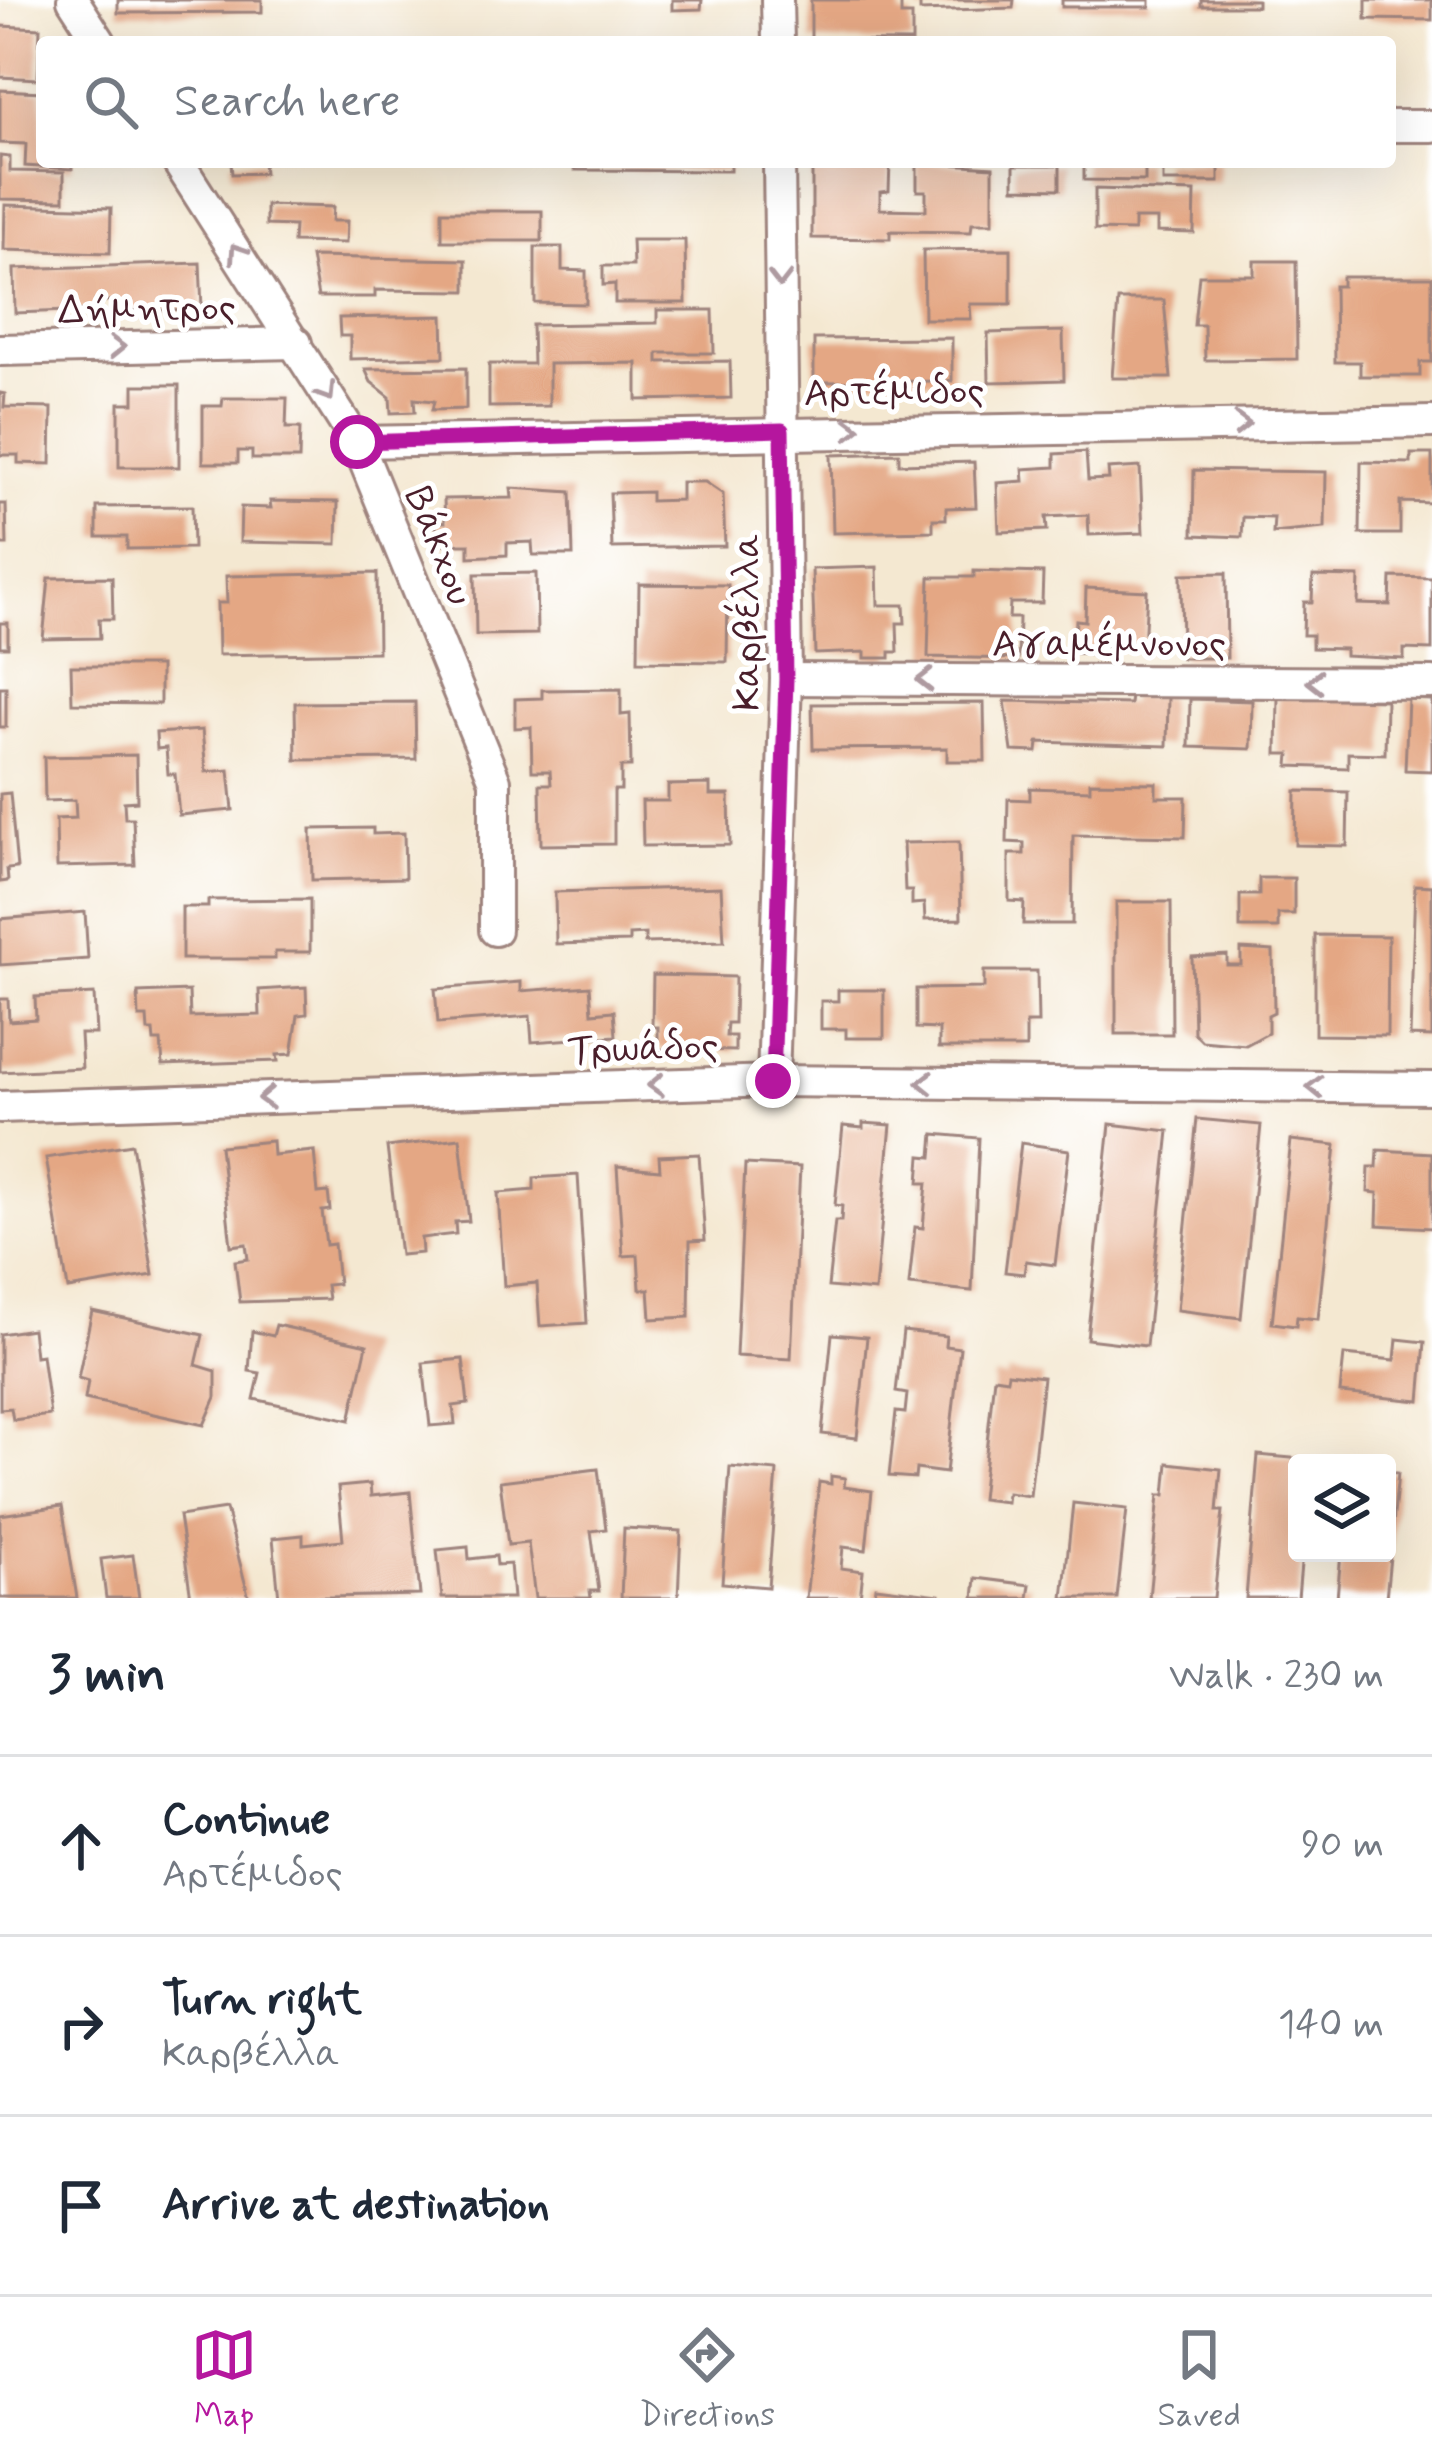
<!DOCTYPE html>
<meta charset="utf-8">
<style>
:root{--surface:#fff;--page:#f6f6f7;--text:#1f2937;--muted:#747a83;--line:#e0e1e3;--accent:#b5179e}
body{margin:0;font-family:Mynerve,sans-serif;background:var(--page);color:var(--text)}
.controls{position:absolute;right:36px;bottom:36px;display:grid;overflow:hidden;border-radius:12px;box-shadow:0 12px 48px #0002}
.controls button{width:108px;height:108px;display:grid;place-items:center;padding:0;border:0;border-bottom:3px solid var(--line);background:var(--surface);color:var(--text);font:60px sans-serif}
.stop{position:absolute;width:36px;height:36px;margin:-27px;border:9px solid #b5179e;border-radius:50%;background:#fff}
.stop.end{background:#b5179e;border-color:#fff;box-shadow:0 3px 12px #0008}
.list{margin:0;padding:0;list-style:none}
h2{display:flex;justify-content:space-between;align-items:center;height:156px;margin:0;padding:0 48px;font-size:51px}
h2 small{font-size:39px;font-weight:400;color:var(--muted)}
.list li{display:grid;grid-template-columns:78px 1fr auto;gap:36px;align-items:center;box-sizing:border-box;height:180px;padding:0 48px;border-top:3px solid var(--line)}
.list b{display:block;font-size:45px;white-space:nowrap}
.list p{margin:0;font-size:39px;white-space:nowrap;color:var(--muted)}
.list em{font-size:39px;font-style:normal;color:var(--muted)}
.icon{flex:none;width:66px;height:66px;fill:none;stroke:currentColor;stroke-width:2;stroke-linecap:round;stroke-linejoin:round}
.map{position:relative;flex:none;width:1432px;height:1598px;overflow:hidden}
.search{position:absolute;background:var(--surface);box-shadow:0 12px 48px #0002;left:36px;right:36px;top:36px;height:132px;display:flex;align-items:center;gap:30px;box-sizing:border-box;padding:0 42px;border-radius:12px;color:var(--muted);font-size:45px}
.sheet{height:696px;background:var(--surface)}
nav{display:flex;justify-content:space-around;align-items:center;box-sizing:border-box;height:168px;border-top:3px solid var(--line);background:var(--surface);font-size:33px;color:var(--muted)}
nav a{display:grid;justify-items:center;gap:6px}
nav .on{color:var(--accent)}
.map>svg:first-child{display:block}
.building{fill:#e4a784}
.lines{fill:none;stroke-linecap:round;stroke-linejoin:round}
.minor-casing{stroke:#9f847e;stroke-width:36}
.minor{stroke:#fff;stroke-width:30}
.oneway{stroke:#ae9aa0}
.route{stroke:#b5179e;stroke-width:15}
.labels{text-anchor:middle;stroke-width:10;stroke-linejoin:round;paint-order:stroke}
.street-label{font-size:39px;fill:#4a1f2b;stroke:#fff}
</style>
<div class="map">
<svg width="1432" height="1598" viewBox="0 0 1432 1598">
<rect width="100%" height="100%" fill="#fff"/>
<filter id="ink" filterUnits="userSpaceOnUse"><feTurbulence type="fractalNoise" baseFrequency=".00833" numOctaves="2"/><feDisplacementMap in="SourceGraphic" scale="24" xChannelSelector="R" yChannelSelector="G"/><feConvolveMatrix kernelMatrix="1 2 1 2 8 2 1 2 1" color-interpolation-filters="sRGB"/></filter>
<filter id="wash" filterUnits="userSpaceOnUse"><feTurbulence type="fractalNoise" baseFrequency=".004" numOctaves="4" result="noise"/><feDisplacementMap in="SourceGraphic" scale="48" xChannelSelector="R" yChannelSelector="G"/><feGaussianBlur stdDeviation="2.7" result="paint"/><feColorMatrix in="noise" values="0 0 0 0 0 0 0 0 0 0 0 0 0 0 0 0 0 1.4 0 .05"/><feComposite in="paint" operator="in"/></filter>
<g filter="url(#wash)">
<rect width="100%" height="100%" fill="#f4e8d1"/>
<g id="blocks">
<!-- building -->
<g class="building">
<path d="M118 0H262V12L118 13Z"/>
<path d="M672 0H702L701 9 672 10Z"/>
<path d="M811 0H901V15H912V42L811 41Z"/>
<path d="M920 0H1014L1013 8 920 11Z"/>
<rect x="1062" y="0" width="88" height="7"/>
<rect x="1201" y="0" width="56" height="6"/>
<path d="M1366 0H1432V20L1366 19Z"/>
<path d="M0 26 40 28 38 79 0 77Z"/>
<path d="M0 90 42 92V162H72V169L25 166 26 144 0 143Z"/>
<path d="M0 156 10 157V171L64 172V200L0 199Z"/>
<path d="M231 162H263L264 173 232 174Z"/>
<path d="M575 162H730V171L575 170Z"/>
<path d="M812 162H890L889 191 880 192V209L926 210V191H917V162L993 167V223H972L971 232 890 231V239L812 238Z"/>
<path d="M1084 162H1145V181L1084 180Z"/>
<rect x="1163" y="162" width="56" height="20"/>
<path d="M1014 165H1060V189L1014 188Z"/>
<path d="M1095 189 1195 192 1194 233 1157 232V219H1134V231L1095 230Z"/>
<path d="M5 205 111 208 110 253 4 250Z"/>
<path d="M266 205 333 207 332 221H347L346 243 293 242 294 226 266 225Z"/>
<rect x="442" y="211" width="100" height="30"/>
<path d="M632 240H685L686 303H615V284L603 285V266H633Z"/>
<path d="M535 247H562V270L586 271V304L535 303Z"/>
<path d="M1011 249V304H970L971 319H924L923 250Z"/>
<path d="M311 257 466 260V291L375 290V297H318Z"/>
<path d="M1254 261H1296L1297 359 1205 360 1204 325H1194L1199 275H1254Z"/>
<path d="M200 263 202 309 113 311 112 301H95V310L15 313 14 269Z"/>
<path d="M1342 277H1432V362H1420V376H1360V362H1335L1334 286H1342Z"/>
<path d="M1118 300H1164L1171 378H1112Z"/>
<path d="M657 310H713L714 353H658V362L730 361 731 398 637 400V363L549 364V406L489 407V364H533L532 325 657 323Z"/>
<path d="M443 316 444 357 350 359V336H340L339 318Z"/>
<path d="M1063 331 1064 380 989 382 988 333Z"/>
<path d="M952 338V381L814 382V339Z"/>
<path d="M466 368V409L432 410 434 401 414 399 415 412 391 413 390 397 371 382 365 369Z"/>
<path d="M134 385H179V467H119V403H134Z"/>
<path d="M0 393 5 394 4 407 52 408 51 464 18 463V455H0Z"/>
<path d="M223 398H287L286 428H300L299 459H252V451H238V463H203V406H222Z"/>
<path d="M1086 452 1088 480 1109 479 1108 469 1140 467 1143 533 1089 535 1088 515 1046 517 1047 530 999 532 997 483 1024 481 1023 469 1055 467V454Z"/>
<path d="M899 453V464L974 462 976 507 946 508V519H933V531L833 533 831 455Z"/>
<path d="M1411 454H1432V503L1400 502V534H1360L1361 462 1411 463Z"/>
<path d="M1194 470 1326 472 1325 528 1273 533 1274 518 1243 517 1242 537 1193 535Z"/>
<path d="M681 482H705L723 494 725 546 612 548 610 493 651 492V501L681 500Z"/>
<path d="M511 488 571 492 573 555H533L532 542 507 543V555L469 557V544H437L436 522H445L444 499 512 498Z"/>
<path d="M270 501 338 502 337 544 240 542 241 507 271 508Z"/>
<path d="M0 504H6L7 545H0Z"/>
<path d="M192 506 193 548 127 549V537H97V507Z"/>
<path d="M877 567 878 605H904L905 623H897L898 652H890V658H865V652L815 654 812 569Z"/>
<path d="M974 571 1043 573 1042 603H1010L1009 618H1019L1018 659 928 657 930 577H974Z"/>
<path d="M377 573 378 652 218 655 217 603H227L226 576Z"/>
<path d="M536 573 537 634 476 635 475 574Z"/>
<path d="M1226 573 1227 658H1182L1181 574Z"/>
<path d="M1313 576 1359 577 1358 604 1390 605 1391 577 1432 578V650L1404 649V659L1345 656V649L1312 648V635H1303L1304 602H1312Z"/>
<path d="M112 577 113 619H99L100 638 43 639 49 578Z"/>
<path d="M639 584 728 585 727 662 638 661Z"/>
<path d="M1086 588 1147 591 1144 648 1091 646V654L1074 653 1076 620 1085 621Z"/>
<rect x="0" y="623" width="8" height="24"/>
<path d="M71 666H160V704L72 703Z"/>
<rect x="0" y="687" width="6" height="40"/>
<path d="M621 689V715L630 714 631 767H621V790H614V844L541 845 540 784H551L550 771H532L531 727 515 728V699L542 698V690Z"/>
<path d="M1131 696 1168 697 1167 746 1038 742 1037 752 1012 751 1005 701 1130 704Z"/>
<path d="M1278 697 1386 700 1385 754 1348 753V768L1289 766 1290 754H1277Z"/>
<path d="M1190 699 1252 701 1251 749 1189 747Z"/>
<path d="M1408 699 1432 700V771L1405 770Z"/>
<path d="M415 702 416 759 296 760 295 703Z"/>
<path d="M984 703 985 761H947V748L813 749 812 704Z"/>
<path d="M202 730 206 772 229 770 233 810 179 815 175 774H168L166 748 157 749 156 733Z"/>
<path d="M136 755 137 801 124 802 125 818H133L135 865 57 867 56 819 76 818 75 800 45 801 44 757Z"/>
<path d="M1090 782 1156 783V797H1186L1185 837 1073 835 1072 924H1023L1024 902 1009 901V854H1024V843L1007 842 1008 799 1030 800V788L1090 790Z"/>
<path d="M710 784V795H729L730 845 643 846 642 801H668V785Z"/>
<path d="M1296 791 1348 792 1347 846 1295 845Z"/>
<path d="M10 793 17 868 7 869 8 881 0 882V794Z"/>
<path d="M373 828V834L404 833 405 878 312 880 311 829Z"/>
<path d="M959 842 961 919 925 920 924 903 912 904V891H905L903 843Z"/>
<path d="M1259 878H1294V914H1278V928H1240V895H1259Z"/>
<path d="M1415 885 1432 886V1037L1410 1036Z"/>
<path d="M721 887 724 941 645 943V934L629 935V942L556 944 555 892Z"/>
<path d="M310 899V952H275V959H182V907H208V900Z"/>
<path d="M1116 902H1171L1172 1034H1116Z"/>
<path d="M85 912 88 959 0 965V919Z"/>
<path d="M1315 935 1388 936 1387 1036 1315 1035Z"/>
<path d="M1241 949 1273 951 1274 1012 1268 1015V1033L1246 1045 1202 1041 1194 1033 1192 957 1227 955V965H1241Z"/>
<path d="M984 971H1037L1038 1023H1026V1048H939V1029L916 1028V989L984 988Z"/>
<path d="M653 975 735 977 734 1023H727L726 1036H735V1051L658 1049V1027H652Z"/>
<path d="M521 982V991L590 986 592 1013 614 1011 616 1036 532 1042 530 1016 438 1023 435 989Z"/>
<path d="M306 987 307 1014 298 1015 292 1054 277 1055 278 1061 163 1065 161 1041H154L153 1031H148L147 1017H139L138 993 189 991 190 1017 260 1015 259 990Z"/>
<path d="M838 990H884V1038H846V1029H821V1001H838Z"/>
<path d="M94 994 96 1034H80L82 1068 0 1072V999H8L9 1021 36 1019 35 997Z"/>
<path d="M1197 1119 1261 1125 1241 1318 1177 1310Z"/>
<path d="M863 1123 891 1125 875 1291 828 1287 835 1221H841L842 1206 835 1205 843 1126 863 1128Z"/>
<path d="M1110 1124 1169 1131 1146 1346 1087 1339Z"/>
<path d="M934 1134 979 1138 972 1291 909 1285 915 1227 923 1228 927 1183H919L921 1156 932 1157Z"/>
<path d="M460 1138 469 1221 455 1222 456 1234 421 1238 422 1253 400 1255 387 1147Z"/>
<path d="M1291 1140 1336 1145 1318 1319 1297 1317 1296 1326 1272 1323Z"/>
<path d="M272 1141 273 1155 314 1151 318 1193 328 1192 330 1210 322 1211 326 1245 334 1244 338 1284 326 1285 328 1299 240 1302 235 1261 248 1259 246 1244 231 1246 220 1146Z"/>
<path d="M1021 1143 1069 1150 1055 1265 1026 1261 1024 1274 1005 1272Z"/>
<path d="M132 1144 153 1275 68 1289 46 1158Z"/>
<path d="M1378 1150 1432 1153V1228L1377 1225 1378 1193 1368 1192 1369 1167H1377Z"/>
<path d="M699 1154 705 1240 690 1241 689 1317 651 1319 649 1289H640L638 1255 623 1256 617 1166 660 1170 659 1156Z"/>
<path d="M745 1164 800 1167 791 1359 736 1356Z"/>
<path d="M578 1175 587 1323 540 1326 537 1283 504 1286 498 1193 534 1190V1178Z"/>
<path d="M92 1311 203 1335 196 1365 216 1371V1397L204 1425 85 1399 88 1381 78 1378Z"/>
<path d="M276 1325 367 1345 350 1420 254 1399 260 1373 249 1371 252 1331 273 1336Z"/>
<path d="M32 1329 35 1356 42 1355 50 1415 13 1420 11 1408 0 1409V1334Z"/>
<path d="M903 1331 946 1336 945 1346 960 1348 946 1473 916 1469 915 1478 889 1476 896 1412 905 1413 907 1394 896 1392Z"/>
<path d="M832 1334 867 1337 857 1438 822 1434Z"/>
<path d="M1397 1339 1425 1342 1420 1401 1340 1393 1344 1355 1395 1360Z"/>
<path d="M463 1359 468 1404 453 1406 455 1424 430 1426 423 1363Z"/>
<path d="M1008 1373 1043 1377 1030 1496 1007 1493 1006 1502 981 1499 994 1377 1007 1379Z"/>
<path d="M1258 1455 1314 1460 1297 1463V1553H1302L1298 1598H1246Z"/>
<path d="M1168 1463 1221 1469 1217 1511H1223L1214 1598H1149L1159 1495H1165Z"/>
<path d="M730 1467 777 1471 768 1587 722 1583Z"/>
<path d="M598 1469 606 1529 591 1531 599 1591H590L591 1598H535L528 1543 508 1545 500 1481Z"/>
<path d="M1387 1472 1398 1473 1386 1598H1337L1341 1553H1387Z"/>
<path d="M831 1476 845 1478 844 1487 872 1491 866 1550 843 1547 841 1568 863 1571 860 1598H806L819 1482 831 1484Z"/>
<path d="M370 1484 371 1496 410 1492 420 1595 279 1598 273 1538 303 1535V1544L343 1540 338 1487Z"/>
<path d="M1073 1503 1127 1509 1117 1598H1063Z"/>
<path d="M62 1506 77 1598H0V1515Z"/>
<path d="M226 1509 249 1598H191L179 1516Z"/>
<path d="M624 1528 681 1531 678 1598H621Z"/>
<path d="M468 1547 469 1559 496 1556 497 1565 510 1564 513 1598H442L437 1550Z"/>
<path d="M133 1555 139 1598H106L101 1559Z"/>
<path d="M976 1578 1030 1585 1028 1598H974Z"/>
<path d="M876 1587 940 1595V1598H874Z"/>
</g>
</g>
</g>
<g filter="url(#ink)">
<use href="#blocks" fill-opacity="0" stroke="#9f847e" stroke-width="3"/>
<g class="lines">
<!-- minor casing -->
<g class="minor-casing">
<g id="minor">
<path d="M73 0 100 42"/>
<path d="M777 0 778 42"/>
<path d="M1390 126H1432"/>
<path d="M178 162 357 442 495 781V930"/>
<path d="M0 350 296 343"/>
<path d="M357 442 1432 422"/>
<path d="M786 679 1432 683"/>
<path d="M773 1081 786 679 779 162"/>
<path d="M0 1107 773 1081 1432 1088"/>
</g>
</g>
<!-- minor -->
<use href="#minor" class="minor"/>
</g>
<!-- one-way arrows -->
<defs><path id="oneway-chevron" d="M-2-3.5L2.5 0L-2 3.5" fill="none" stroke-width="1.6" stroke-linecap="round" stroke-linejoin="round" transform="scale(3)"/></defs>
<g class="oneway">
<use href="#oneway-chevron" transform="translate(237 252) rotate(-123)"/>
<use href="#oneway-chevron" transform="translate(780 279) rotate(90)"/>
<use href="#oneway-chevron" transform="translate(117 347) rotate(-1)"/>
<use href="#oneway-chevron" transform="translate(327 393) rotate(58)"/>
<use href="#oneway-chevron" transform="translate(1242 424) rotate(-1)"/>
<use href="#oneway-chevron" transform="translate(852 429) rotate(-1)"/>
<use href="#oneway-chevron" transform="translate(925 680) rotate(-180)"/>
<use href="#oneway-chevron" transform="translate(1315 682) rotate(-180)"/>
<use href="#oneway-chevron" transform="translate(925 1083) rotate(-179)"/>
<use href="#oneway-chevron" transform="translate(656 1085) rotate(178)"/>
<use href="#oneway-chevron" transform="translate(1315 1087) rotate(-179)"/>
<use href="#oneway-chevron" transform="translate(266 1098) rotate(178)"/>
</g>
</g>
<g class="lines" filter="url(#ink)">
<!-- route -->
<path class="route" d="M357 442 782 430 786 679 773 1081"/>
</g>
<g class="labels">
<!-- street labels -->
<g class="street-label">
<text transform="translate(147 307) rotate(-1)" y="14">Δήμητρος</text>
<text transform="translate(894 390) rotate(-1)" y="14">Αρτέμιδος</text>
<text transform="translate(441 545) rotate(68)" y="14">Βάκχου</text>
<text transform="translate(745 622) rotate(-90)" y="14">Καρβέλλα</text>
<text x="1109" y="656">Αγαμέμνονος</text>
<text transform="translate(643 1046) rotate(-2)" y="14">Τρωάδος</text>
</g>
</g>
</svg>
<div class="controls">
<button><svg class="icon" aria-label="layers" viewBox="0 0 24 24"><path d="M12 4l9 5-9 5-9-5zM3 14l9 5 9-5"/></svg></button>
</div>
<div class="stop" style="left:357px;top:442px"></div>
<div class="stop end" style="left:773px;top:1081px"></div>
<div class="search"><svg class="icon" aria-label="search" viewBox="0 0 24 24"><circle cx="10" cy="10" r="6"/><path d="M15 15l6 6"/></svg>Search here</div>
</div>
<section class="sheet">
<h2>3 min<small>Walk · 230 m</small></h2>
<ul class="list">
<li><svg class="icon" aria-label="ahead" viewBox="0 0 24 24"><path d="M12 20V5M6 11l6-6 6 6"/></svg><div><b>Continue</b><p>Αρτέμιδος</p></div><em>90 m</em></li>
<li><svg class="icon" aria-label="right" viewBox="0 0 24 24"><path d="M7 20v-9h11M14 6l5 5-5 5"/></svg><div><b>Turn right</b><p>Καρβέλλα</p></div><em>140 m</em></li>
<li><svg class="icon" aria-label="arrive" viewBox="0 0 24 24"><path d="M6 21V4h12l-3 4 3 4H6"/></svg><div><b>Arrive at destination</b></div></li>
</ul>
</section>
<nav>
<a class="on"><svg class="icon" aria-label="map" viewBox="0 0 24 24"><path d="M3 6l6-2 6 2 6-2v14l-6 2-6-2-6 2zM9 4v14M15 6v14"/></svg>Map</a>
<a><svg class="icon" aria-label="directions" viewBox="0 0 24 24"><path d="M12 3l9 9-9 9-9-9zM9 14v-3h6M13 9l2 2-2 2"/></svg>Directions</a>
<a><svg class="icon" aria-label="saved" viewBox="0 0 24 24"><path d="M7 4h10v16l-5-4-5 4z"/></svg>Saved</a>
</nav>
